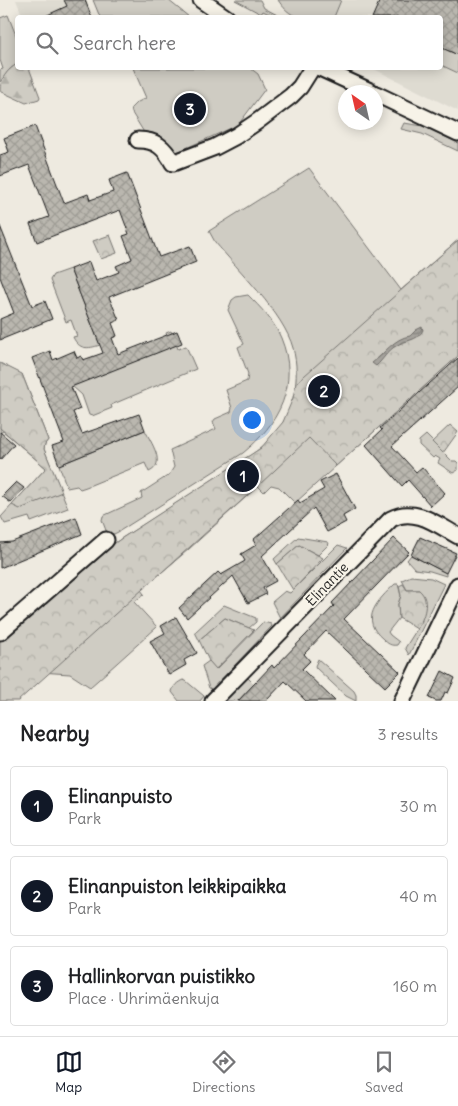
<!DOCTYPE html>
<meta charset="utf-8">
<style>
:root{--surface:#fff;--page:#f6f6f6;--text:#202124;--muted:#757577;--line:#e0e0e0;--accent:#111827}
body{margin:0;font-family:Delius,sans-serif;background:var(--page);color:var(--text)}
.compass{position:absolute;left:338px;top:85px;width:45px;height:45px;border-radius:50%;background:var(--surface);box-shadow:0 2px 12px #0003;rotate:326deg}
.you{position:absolute;left:251px;top:419px;width:18px;height:18px;margin:-12px;border:4px solid #fff;border-radius:50%;background:#1a73e8;box-shadow:0 0 0 8px #1a73e833}
.badge{display:grid;place-items:center;width:32px;height:32px;border-radius:50%;background:var(--accent);color:#fff;font-size:16px;font-weight:700}
.pin{position:absolute;translate:-50% -50%;border:2px solid #fff;box-shadow:0 1px 5px #0006}
.list{margin:0;padding:0;list-style:none}
h2{display:flex;justify-content:space-between;align-items:center;height:65px;margin:0;padding:0 20px;font-size:21px}
h2 small{font-size:16px;font-weight:400;color:var(--muted)}
.list li{display:grid;grid-template-columns:32px 1fr auto;gap:15px;align-items:center;box-sizing:border-box;height:80px;margin:0 10px 10px;padding:0 10px;border:1px solid var(--line);border-radius:5px}
.list b{display:block;font-size:19px;white-space:nowrap}
.list p{margin:0;font-size:16px;white-space:nowrap;color:var(--muted)}
.list em{font-size:16px;font-style:normal;color:var(--muted)}
.icon{flex:none;width:28px;height:28px;fill:none;stroke:currentColor;stroke-width:2;stroke-linecap:round;stroke-linejoin:round}
.map{position:relative;flex:none;width:458px;height:701px;overflow:hidden}
.search{position:absolute;background:var(--surface);box-shadow:0 2px 12px #0003;left:15px;right:15px;top:15px;height:55px;display:flex;align-items:center;gap:12px;box-sizing:border-box;padding:0 18px;border-radius:5px;color:var(--muted);font-size:19px}
.sheet{height:335px;background:var(--surface)}
nav{display:flex;justify-content:space-around;align-items:center;box-sizing:border-box;height:70px;border-top:1px solid var(--line);background:var(--surface);font-size:14px;color:var(--muted)}
nav a{display:grid;justify-items:center;gap:2px}
nav .on{color:var(--accent)}
.map>svg:first-child{display:block}
.built{fill:#dedbd1}
.green{fill:#cfccc3;stroke:#767470}
.forest{fill:url(#forest-firs);stroke:#767470}
.park{fill:url(#park-crowns);stroke:#767470}
.water{fill:url(#water-waves);stroke:#6f6d69}
.building{fill:url(#building-cross-hatch);stroke:#1c1c1c}
.lines{fill:none;stroke-linecap:round;stroke-linejoin:round}
.minor-casing{stroke:#1c1c1c;stroke-width:19}
.minor{stroke:#f7f3e8;stroke-width:15}
.labels{text-anchor:middle;stroke-width:4.5;stroke-linejoin:round;paint-order:stroke}
.street-label{font-size:14px;fill:#1c1c1c;stroke:#f7f3e8}
</style>
<div class="map">
<svg width="458" height="701" viewBox="0 0 458 701">
<defs>
<pattern id="forest-firs" width="22" height="20" patternUnits="userSpaceOnUse" patternTransform="scale(1.25)"><rect width="22" height="20" fill="#cfccc3"/><path d="M5 1l3.5 6h-7zM16 11l3.5 6h-7z" fill="#b1afa7"/></pattern>
<pattern id="park-crowns" width="20" height="18" patternUnits="userSpaceOnUse" patternTransform="scale(1.25)"><rect width="20" height="18" fill="#cfccc3"/><path d="M2 6a3 3 0 1 1 6 0M12 15a3 3 0 1 1 6 0" fill="none" stroke="#b1afa7"/></pattern>
<pattern id="water-waves" width="16" height="10" patternUnits="userSpaceOnUse" patternTransform="scale(1.25)"><rect width="16" height="10" fill="#a6a39d"/><path d="M0 5q4-4 8 0t8 0" fill="none" stroke="#86847f"/></pattern>
<pattern id="building-cross-hatch" width="8" height="8" patternUnits="userSpaceOnUse" patternTransform="scale(1.25)"><rect width="8" height="8" fill="#bab7af"/><path d="M0 0l8 8M0 8l8-8" fill="none" stroke="#9f9d96"/></pattern>
</defs>
<rect width="100%" height="100%" fill="#eeeae0"/>
<filter id="ink" filterUnits="userSpaceOnUse"><feTurbulence type="fractalNoise" baseFrequency=".02" numOctaves="2"/><feDisplacementMap in="SourceGraphic" scale="10" xChannelSelector="R" yChannelSelector="G"/><feConvolveMatrix kernelMatrix="1 2 1 2 8 2 1 2 1" color-interpolation-filters="sRGB"/></filter>
<g filter="url(#ink)">
<!-- built -->
<g class="built">
<path d="M16 0H85L92 17H23Z"/>
<path d="M300 0H458V111L372 68H440V18L313 17Z"/>
</g>
<!-- green -->
<g class="green">
<path d="M93 0H168L189 17H100Z"/>
<path d="M235 0H260L264 8 281 17H270L271 15 263 11 261 14Z"/>
<path d="M278 0H341L334 17C308 18 294 24 278 0Z"/>
<path d="M8 15 17 38V64L10 69 0 82V70L3 69 0 60V18Z"/>
<path d="M440 47 458 55V73L441 65Z"/>
<path d="M133 68H250L258 74 265 89 238 125 177 152 166 143 145 134 132 113 131 108 136 103 146 98Z"/>
<path d="M404 123 423 126 458 143V151L422 134 401 129Z"/>
<path d="M309 168 401 290 458 240V356L295 503 279 487 271 485 264 492 258 486 189 549 141 590 144 594 134 602 157 627 98 680 90 687 70 674 40 672 0 640C40 604 78 568 122 538 155 517 188 496 221 474 239 462 261 451 275 434 294 410 301 378 293 348 284 314 238 270 215 242L209 231Z"/>
<path d="M70 269 100 345C88 349 79 350 73 337L77 336 71 320 66 322 50 280 53 275Z"/>
<path d="M248 295C260 307 274 321 281 338 300 384 279 424 243 453L118 532 114 534 107 533 102 520 103 516 142 498 141 493 169 475 174 467 170 450 216 429 213 422 215 419 231 412 232 408 226 390 247 381 248 374 238 347 244 344 228 310 232 300 236 297Z"/>
<path d="M171 331 178 349 186 346 196 369 111 405 112 408 92 416 89 415 82 395 72 386 171 346 166 333Z"/>
<path d="M22 374 48 440 45 444 44 449 68 508 31 522 29 517 5 524 1 517 46 468 3 431 0 433V426Z"/>
<path d="M145 430C151 443 167 464 149 472L145 463 86 487 80 489 77 486 67 488 59 465Z"/>
<path d="M426 435 452 461H456L458 463V470L453 473 438 463 440 459 435 456 433 458 419 445V441Z"/>
<path d="M298 537 328 542 329 544 318 555 299 545 277 564 274 559Z"/>
<path d="M338 545 347 548 280 618 272 602 285 591 290 593Z"/>
<path d="M411 555 446 573V576L430 571 415 569 407 560Z"/>
<path d="M411 576 431 578 444 584 409 655 405 648 422 621 419 590H407L402 580Z"/>
<path d="M395 584H398L401 596 398 604 399 618 388 632 390 635 399 642 397 645C391 646 388 644 383 639 359 619 377 601 395 584Z"/>
<path d="M224 605 256 618V622L249 628 225 618 199 640 195 632Z"/>
<path d="M263 622 271 624 272 626 212 689 209 688 202 666 209 661 217 669Z"/>
<path d="M318 659 354 691 356 695V701L346 696 316 668 315 666Z"/>
<path d="M247 677 254 684 238 701H224Z"/>
<path d="M183 680 186 681 204 696 200 701H179L172 692C173 686 178 682 183 680Z"/>
</g>
<!-- forest -->
<path class="forest" d="M17 64 18 68H29L40 97 39 99 26 103 0 91C0 79 7 70 17 64Z"/>
<!-- park -->
<g class="park">
<path d="M110 235 117 253 101 259 93 241Z"/>
<path d="M458 240V356L336 466 309 438 258 486 18 701H0V640L80 568 122 538 261 448 283 422 293 398 296 383Z"/>
<path d="M0 363 22 374 48 440 45 444 44 449 62 492 20 509 12 505 46 468 0 428Z"/>
<path d="M450 425 458 432 443 453 432 442Z"/>
<path d="M299 545 323 558 293 590 277 564Z"/>
<path d="M403 584 407 590H419C431 600 424 618 417 629L399 618 398 604 401 596 399 586Z"/>
<path d="M225 618 254 630 216 669 209 661 199 640Z"/>
</g>
<!-- water -->
<path class="water" d="M422 327 423 330C417 342 406 339 396 346 388 350 383 360 376 366L372 363C384 354 394 338 410 336L416 330Z"/>
<!-- building -->
<g class="building">
<path d="M64 0H85L92 18H41L67 6Z"/>
<path d="M380 0H458V55L440 47V18H372Z"/>
<path d="M35 126 64 203 88 194 90 200 113 192 109 180 127 173 159 257 190 246 196 262 109 297 119 320 112 323 117 336 112 338 118 354 177 331 182 343 71 387 80 409 73 412 82 434 139 414 145 430 59 465 52 446 64 442 32 358 50 351 53 360 74 351 77 358 81 356 83 360 103 353 70 269 89 262 96 281 119 272 116 266 132 259 123 236 129 234 120 210 37 242 30 224 49 217 29 165 0 176V155L9 152 4 138Z"/>
<path d="M0 226 32 306 45 301 52 319 0 340V319L14 313 0 277Z"/>
<path d="M458 358V387L392 446 416 472 422 467 445 493 431 506 408 480 402 486 366 445 382 430 380 428Z"/>
<path d="M0 432 14 444 0 460Z"/>
<path d="M336 474 355 509 343 516 346 522 327 532 314 508 262 556 276 581 263 588 266 594 248 603 233 576 187 618 179 608 218 572 221 575 245 561 241 554 256 545 253 540 298 500 300 503 324 489 320 482Z"/>
<path d="M16 482 24 488 11 503 2 496Z"/>
<path d="M76 517 82 534 0 568V543L12 542Z"/>
<path d="M420 537 456 553 446 573 411 555Z"/>
<path d="M394 538 409 552 344 619 400 672 385 687 326 631 304 654 310 661 302 669 335 701H306L285 681 266 701H238L272 665 274 668 334 606 332 603Z"/>
<path d="M176 617 197 653 184 660 186 665 169 675 150 641 165 633 161 626Z"/>
<path d="M442 671 455 678 448 693 445 692 441 701H436L429 698Z"/>
</g>
<g class="lines">
<!-- minor casing -->
<g class="minor-casing">
<g id="minor">
<path d="M201 0 227 18"/>
<path d="M320 68 372 92"/>
<path d="M376 94 458 133"/>
<path d="M138 140C156 140 164 147 173 163L215 147 236 136 258 121 291 96 300 87 312 68"/>
<path d="M0 632 106 540"/>
<path d="M213 701 391 519C414 506 438 525 458 536"/>
<path d="M402 701 458 585"/>
</g>
</g>
<!-- minor -->
<use href="#minor" class="minor"/>
</g>
</g>
<g class="labels">
<!-- street labels -->
<g class="street-label">
<text transform="translate(327 584) rotate(-46)" y="5">Elinantie</text>
</g>
</g>
</svg>
<svg class="compass" viewBox="-18 -18 36 36"><path d="M0-13l5 13h-10z" fill="#e53935"/><path d="M0 13l5-13h-10z" fill="#757577"/></svg>
<div class="you"></div>
<div class="pin badge" style="left:243px;top:476px">1</div>
<div class="pin badge" style="left:324px;top:391px">2</div>
<div class="pin badge" style="left:190px;top:109px">3</div>
<div class="search"><svg class="icon" aria-label="search" viewBox="0 0 24 24"><circle cx="10" cy="10" r="6"/><path d="M15 15l6 6"/></svg>Search here</div>
</div>
<section class="sheet">
<h2>Nearby<small>3 results</small></h2>
<ul class="list">
<li><span class="badge">1</span><div><b>Elinanpuisto</b><p>Park</p></div><em>30 m</em></li>
<li><span class="badge">2</span><div><b>Elinanpuiston leikkipaikka</b><p>Park</p></div><em>40 m</em></li>
<li><span class="badge">3</span><div><b>Hallinkorvan puistikko</b><p>Place · Uhrimäenkuja</p></div><em>160 m</em></li>
</ul>
</section>
<nav>
<a class="on"><svg class="icon" aria-label="map" viewBox="0 0 24 24"><path d="M3 6l6-2 6 2 6-2v14l-6 2-6-2-6 2zM9 4v14M15 6v14"/></svg>Map</a>
<a><svg class="icon" aria-label="directions" viewBox="0 0 24 24"><path d="M12 3l9 9-9 9-9-9zM9 14v-3h6M13 9l2 2-2 2"/></svg>Directions</a>
<a><svg class="icon" aria-label="saved" viewBox="0 0 24 24"><path d="M7 4h10v16l-5-4-5 4z"/></svg>Saved</a>
</nav>
